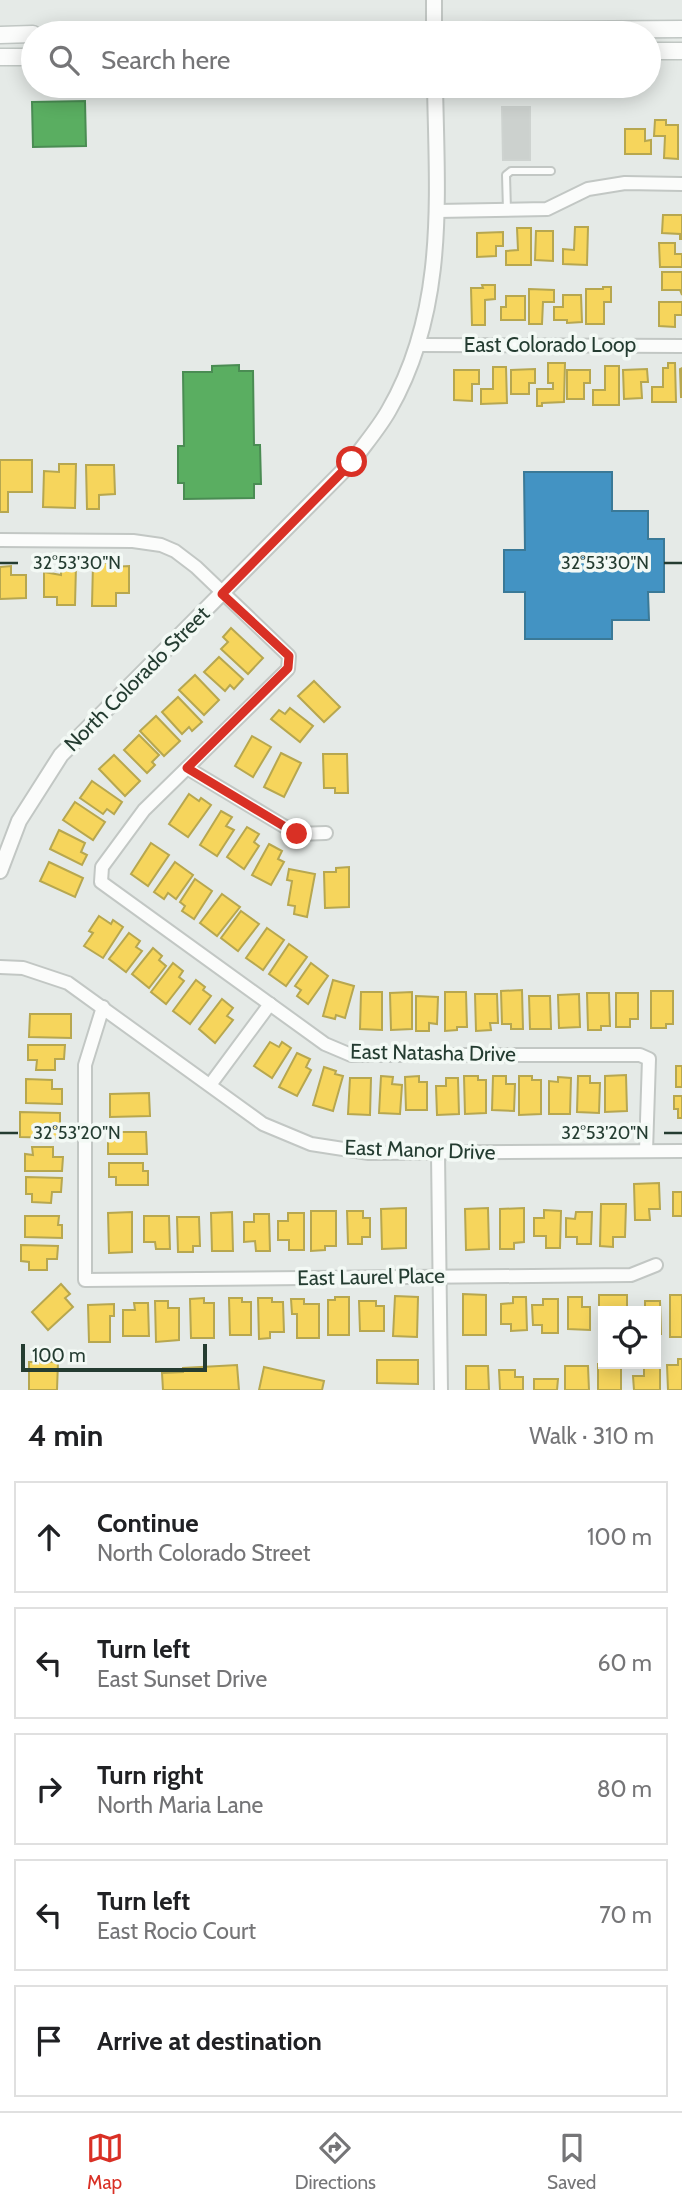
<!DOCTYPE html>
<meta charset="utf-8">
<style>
:root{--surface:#fff;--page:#f2f2f2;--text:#202124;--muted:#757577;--line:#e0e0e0;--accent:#d93025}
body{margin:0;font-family:Cabin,sans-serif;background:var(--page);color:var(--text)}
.controls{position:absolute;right:21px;bottom:21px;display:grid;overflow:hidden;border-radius:0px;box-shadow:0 4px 18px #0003}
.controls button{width:63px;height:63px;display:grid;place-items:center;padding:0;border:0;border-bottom:2px solid var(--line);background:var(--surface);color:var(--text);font:35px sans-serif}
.scale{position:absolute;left:21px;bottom:18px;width:186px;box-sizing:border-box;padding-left:7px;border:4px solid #243c31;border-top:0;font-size:19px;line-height:24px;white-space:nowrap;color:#243c31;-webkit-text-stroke:5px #f3f9f5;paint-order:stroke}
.stop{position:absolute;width:21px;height:21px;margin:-16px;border:5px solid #d93025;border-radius:50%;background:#fff}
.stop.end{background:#d93025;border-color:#fff;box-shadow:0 2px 7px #0008}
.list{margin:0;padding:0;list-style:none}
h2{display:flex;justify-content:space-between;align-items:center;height:91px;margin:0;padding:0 28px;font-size:30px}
h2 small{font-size:23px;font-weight:400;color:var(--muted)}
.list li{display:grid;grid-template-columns:46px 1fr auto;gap:21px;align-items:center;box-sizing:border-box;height:112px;margin:0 14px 14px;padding:0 14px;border:2px solid var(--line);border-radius:0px}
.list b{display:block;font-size:26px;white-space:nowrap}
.list p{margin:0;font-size:23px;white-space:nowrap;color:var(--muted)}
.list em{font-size:23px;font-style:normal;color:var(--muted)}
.icon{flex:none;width:38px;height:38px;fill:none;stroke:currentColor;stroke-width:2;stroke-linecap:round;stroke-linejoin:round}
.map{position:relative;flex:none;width:682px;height:1390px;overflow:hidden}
.search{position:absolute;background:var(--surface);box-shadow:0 4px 18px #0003;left:21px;right:21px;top:21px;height:77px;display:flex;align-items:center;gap:18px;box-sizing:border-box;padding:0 24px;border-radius:38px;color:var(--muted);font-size:26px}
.sheet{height:721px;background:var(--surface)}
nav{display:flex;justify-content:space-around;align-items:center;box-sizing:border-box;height:98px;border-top:2px solid var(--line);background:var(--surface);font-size:19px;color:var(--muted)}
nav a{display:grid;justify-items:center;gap:4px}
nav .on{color:var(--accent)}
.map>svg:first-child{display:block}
.homes{fill:#f6d55c;stroke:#b7a74f;stroke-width:2}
.schools{fill:#4393c3;stroke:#3a7997;stroke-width:2}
.public{fill:#5aae61;stroke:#4a8c53;stroke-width:2}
.building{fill:#ccd1ce;stroke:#ced3d0;stroke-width:2}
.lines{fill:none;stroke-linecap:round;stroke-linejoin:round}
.service-casing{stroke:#c2c7c4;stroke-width:10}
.minor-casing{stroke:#c2c7c4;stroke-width:16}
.tertiary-casing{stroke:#c2c7c4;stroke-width:18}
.secondary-casing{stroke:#c1c7c4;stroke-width:19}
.service{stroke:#fbfcfb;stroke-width:6}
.minor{stroke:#fbfcfb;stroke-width:12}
.tertiary{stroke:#fbfcfb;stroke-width:14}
.secondary{stroke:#fbfcfb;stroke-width:16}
.route{stroke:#d93025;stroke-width:9}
.ticks{fill:none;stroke:#243c31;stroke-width:2.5}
.labels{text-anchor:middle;stroke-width:7;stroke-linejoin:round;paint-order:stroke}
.street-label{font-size:21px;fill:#243c31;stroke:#f3f9f5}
.ticks-label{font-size:18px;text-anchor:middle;fill:#243c31;stroke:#f3f9f5;stroke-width:7;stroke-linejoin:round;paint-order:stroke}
</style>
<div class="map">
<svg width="682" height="1390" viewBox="0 0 682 1390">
<rect width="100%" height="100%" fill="#e5eae7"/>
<!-- homes -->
<g class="homes">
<path d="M655 120H666V125H678V159L664 158 665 136H654Z"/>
<path d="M625 129H645V141L651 140V154H625Z"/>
<path d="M663 215H682V239H680V234L662 233Z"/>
<path d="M575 227H588L587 265 563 264V249L574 250Z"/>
<path d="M517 228H531V265H506V251L518 250Z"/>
<path d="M536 231H553V261L535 260Z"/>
<path d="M503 232V246H496V256L477 257V233Z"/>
<path d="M659 243H675V254H682V267H660Z"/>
<path d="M662 272H682V295L680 290H662Z"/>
<path d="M482 285H495V299L485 300V325H472L471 288H483Z"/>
<path d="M603 287H611V302H604V324H586V289H603Z"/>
<path d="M529 289 554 290V302H543L542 324H529Z"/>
<path d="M563 295H581L582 322 567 323V320H554V307H563Z"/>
<path d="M506 296H525V320H501V307H506Z"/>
<path d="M659 302H682V315H675V327L659 326Z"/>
<path d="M548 363H565L564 402 542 403V406H537V389H553V383H548Z"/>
<path d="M668 363H675L676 402H652V387H663V368H668Z"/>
<path d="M605 366H619V405H593V390H605Z"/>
<path d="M493 367H506L507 403 481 404V389H493Z"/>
<path d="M682 368V397H681L680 369Z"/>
<path d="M535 369V383H529V394H511V370Z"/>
<path d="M647 369 648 382H641L642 398 624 399 623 370Z"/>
<path d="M454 370H479V384H472V401L454 400Z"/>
<path d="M567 370H590V383H584V399H567Z"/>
<path d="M0 460H32V492H8V512H0Z"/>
<path d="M59 464H76L75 508 43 507 44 471 59 472Z"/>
<path d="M86 465H114L115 494 99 495V509H87Z"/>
<path d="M93 563H111V567L129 566V593H116V606H92Z"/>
<path d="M11 566V575H26V598L0 599V567Z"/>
<path d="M61 566H76L75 605H57V597H44V572L61 575Z"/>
<path d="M231 628 263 658 248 674 221 649 228 642 223 637Z"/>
<path d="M219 657 243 679 234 689 230 685 225 691 204 672Z"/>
<path d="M195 675 219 700 204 715 179 690Z"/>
<path d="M314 681 340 707 324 722 298 696Z"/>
<path d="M178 697 202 722 192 731 189 727 182 734 162 712Z"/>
<path d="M290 708 313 726 300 742 271 719 279 710 285 714Z"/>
<path d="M156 716 180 741 164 756 140 731Z"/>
<path d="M139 735 159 755 152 762 155 765 147 773 124 750Z"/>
<path d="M252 736 271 747 253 777 235 766Z"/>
<path d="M281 753 301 763 284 797 264 787Z"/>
<path d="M323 754H347L348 793H335V788H324Z"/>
<path d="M114 755 140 781 125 796 99 769Z"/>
<path d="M92 781 122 802 114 814 107 809 103 814 80 798Z"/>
<path d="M189 794 199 801 201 798 211 805 188 837 169 824Z"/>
<path d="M75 802 105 822 93 840 63 820Z"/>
<path d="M221 811 232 817 226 826 234 830 217 856 200 845Z"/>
<path d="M247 827 259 834 254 842 259 846 244 869 227 857Z"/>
<path d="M59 830 85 843 81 852 87 855 82 865 50 849Z"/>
<path d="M151 843 169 855 148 886 131 874Z"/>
<path d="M269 844 282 851 278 859 284 862 271 885 252 875Z"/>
<path d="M49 862 83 878 75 897 40 881Z"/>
<path d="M175 862 193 875 176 899 168 893 164 899 154 892Z"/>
<path d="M349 867V907L325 908 324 872H336V868Z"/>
<path d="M289 869 315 874 307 917 294 914 295 906 288 905 292 881 287 880Z"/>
<path d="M195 879 212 891 194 919 182 911 185 906 180 902Z"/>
<path d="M222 894 240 907 217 936 200 923Z"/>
<path d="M241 911 259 924 238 951 221 938Z"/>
<path d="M99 916 111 924 113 920 123 927 103 958 84 946 93 933 89 931Z"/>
<path d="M267 928 284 940 263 970 246 958Z"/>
<path d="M129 933 140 941 136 947 142 951 126 972 109 959Z"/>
<path d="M289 944 307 957 286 986 269 974Z"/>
<path d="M153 948 162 956 159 960 166 966 149 988 132 974Z"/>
<path d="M173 963 183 971 179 977 184 981 166 1004 151 992Z"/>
<path d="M311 963 328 976 308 1004 297 996 301 990 295 986Z"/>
<path d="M196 980 205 987 203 990 211 996 190 1024 173 1011Z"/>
<path d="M333 980 354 986 345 1018 336 1015 335 1019 323 1016Z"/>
<path d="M522 990 523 1029H511V1024H502L501 991Z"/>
<path d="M651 991H673V1024H666V1028H651Z"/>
<path d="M361 992H382V1030L360 1029Z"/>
<path d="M412 992V1029L391 1030 390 993Z"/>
<path d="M445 992H466L467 1027H457V1030L445 1031Z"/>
<path d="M587 993H609L610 1026H601V1030H588Z"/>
<path d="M616 993H638V1019H630V1027H616Z"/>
<path d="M475 994H497L498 1023H490L491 1030 476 1031Z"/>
<path d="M579 994 580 1027 559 1028 558 995Z"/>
<path d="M416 996 438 997 437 1024 429 1023V1031H416Z"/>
<path d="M529 996H550L551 1029H530Z"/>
<path d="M222 999 233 1008 227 1016 233 1020 215 1043 199 1029Z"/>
<path d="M30 1014H71V1038L29 1037Z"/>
<path d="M270 1042 279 1047 282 1042 291 1048 272 1078 254 1066Z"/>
<path d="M28 1045H65L64 1059H55V1070H36L37 1060H28Z"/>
<path d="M297 1053 310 1059 306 1067 311 1070 297 1096 279 1087Z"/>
<rect x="676" y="1066" width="6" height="21"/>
<path d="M324 1067 336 1071 335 1074 343 1076 333 1111 313 1105Z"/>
<path d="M626 1075 627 1111 605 1112V1076Z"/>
<path d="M381 1076 393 1077 392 1084 402 1085 400 1114 379 1113Z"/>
<path d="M419 1076V1082H427V1110H406L405 1077Z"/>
<path d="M464 1076H478V1080H486V1113L465 1114Z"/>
<path d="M493 1076H506V1084H515L514 1111 492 1110Z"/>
<path d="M519 1076H532V1080H541V1114L519 1115Z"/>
<path d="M578 1076H590V1083H600L599 1113 577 1112Z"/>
<path d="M558 1077 571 1078 570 1114H549V1081L558 1082Z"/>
<path d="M350 1078H371L370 1115 348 1114Z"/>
<path d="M446 1078H458L459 1114 437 1115 436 1086H446Z"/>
<path d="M26 1079 52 1080V1089H62V1104L26 1103Z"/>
<path d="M149 1093 150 1116 110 1117V1094Z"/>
<path d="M674 1096H682V1118H678V1109H674Z"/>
<path d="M20 1112 60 1113V1138L20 1137Z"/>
<path d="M113 1132H146L147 1154H108V1141H113Z"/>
<path d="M32 1147H53V1157H63L62 1171H25V1154L33 1155Z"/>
<path d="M109 1163H143V1171H148V1185H116V1177H109Z"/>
<path d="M26 1177 62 1178 61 1192H52L51 1203 32 1202V1194H26Z"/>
<path d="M659 1183 660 1209H649L650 1220H635L634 1184Z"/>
<rect x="673" y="1192" width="9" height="24"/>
<path d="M601 1204H626L625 1237H613V1247L600 1246Z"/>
<path d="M406 1208V1248L382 1249 381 1209Z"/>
<path d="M488 1208 489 1249 466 1250 465 1209Z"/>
<path d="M524 1208V1242L514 1243V1249H500V1209Z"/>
<path d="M544 1210 561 1211 560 1248H546V1236H534V1218H544Z"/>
<path d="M311 1211H336V1246H325V1250L311 1251Z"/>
<path d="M347 1211H363V1218H370V1237H362V1244H348Z"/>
<path d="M132 1212V1252L109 1253 108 1213Z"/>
<path d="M232 1212 233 1251H212L211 1213Z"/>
<path d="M576 1212H592L591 1244H577V1237H566V1218L575 1219Z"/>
<path d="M288 1213H304V1250H289V1240H278V1221H288Z"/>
<path d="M254 1214H269L270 1251H256L255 1241 244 1242V1222H254Z"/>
<path d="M25 1216H59L58 1225H62V1238L25 1237Z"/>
<path d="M144 1216H169L170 1249H156L155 1242H144Z"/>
<path d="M177 1217H199L200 1246H193V1252H178Z"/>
<path d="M21 1245 58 1246 57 1259H47V1270H29V1262L21 1261Z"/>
<path d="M61 1284 70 1294 65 1298 73 1307 48 1330 32 1312Z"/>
<path d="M463 1294 486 1295V1335H463Z"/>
<path d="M599 1295H627V1311H605V1307H599Z"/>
<rect x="670" y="1295" width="12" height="42"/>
<path d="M395 1296 418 1297 417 1337 393 1336Z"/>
<path d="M335 1297H349V1335H328V1300H335Z"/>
<path d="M513 1297H526L527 1330 511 1331V1324H501V1304L513 1303Z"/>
<path d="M568 1297H582V1307H590V1330L568 1329Z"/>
<path d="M204 1298V1303H214V1338H191L190 1299Z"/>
<path d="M229 1298H242V1302H251V1335H230Z"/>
<path d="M258 1298H272V1302H283L284 1332H270V1338L259 1339Z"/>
<path d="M291 1299H304V1304H319V1338H297V1314H292Z"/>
<path d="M543 1299H558V1333H542V1325H533L532 1305H543Z"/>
<path d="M155 1301H168V1308H179V1340L156 1342Z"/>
<path d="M359 1301H376V1306H384V1331H360Z"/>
<path d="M645 1301H660L661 1334H656V1311H634V1308H645Z"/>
<path d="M134 1303H148L149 1336H123V1310H135Z"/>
<path d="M114 1304V1316H110V1342H89L88 1305Z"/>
<path d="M678 1359H682V1390H668L667 1365H678Z"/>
<path d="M377 1360H418V1384L377 1383Z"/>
<path d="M29 1362H58L57 1390H29Z"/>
<rect x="598" y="1364" width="23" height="26"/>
<path d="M237 1365 239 1390H163L162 1373 183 1372V1368Z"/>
<path d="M466 1366H488L489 1390H466Z"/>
<path d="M565 1366H588L589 1390H565Z"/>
<path d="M264 1367 324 1381 322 1390H259Z"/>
<path d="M644 1368H660V1390H634L633 1376H644Z"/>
<path d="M499 1370H515V1377H523V1390H500Z"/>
<path d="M534 1379H558L557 1390H534Z"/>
</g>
<!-- schools -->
<path class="schools" d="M524 472H612V511H648V539H664V592H648L649 620H612V639H525V592H504V550H525Z"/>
<!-- public -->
<g class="public">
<path d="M85 101 86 146 33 147 32 102Z"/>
<path d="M239 365V371H253L254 445H260L261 484H254V498L184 499V483H178V446H184L183 372H212V366Z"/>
</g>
<!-- building -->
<path class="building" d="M502 107H530V160H503Z"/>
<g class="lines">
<!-- service casing -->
<g class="service-casing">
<path id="service" d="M507 210 506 175 511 171H551"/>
</g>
<!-- minor casing -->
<g class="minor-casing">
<g id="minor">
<path d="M437 211 547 209 588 189 625 183 682 184"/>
<path d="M417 345 682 346"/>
<path d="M0 540 133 541 161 545 175 551 196 567 289 656 288 669 144 810 102 867 101 882 325 1044 351 1055H640L649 1059 646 1151"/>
<path d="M187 768 297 834 326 833"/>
<path d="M0 967 23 968 68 983 263 1124 311 1144 369 1153 682 1151"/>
<path d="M103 1007 85 1065V1280L631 1275 656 1265"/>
<path d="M210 1085 270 1004"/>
<path d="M438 1154 441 1390"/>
</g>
</g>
<!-- tertiary casing -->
<g class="tertiary-casing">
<g id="tertiary">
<path d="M434 0V33"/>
<path d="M0 871 19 821 61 755 352 462C364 445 379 428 389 410 447 309 437 197 435 86"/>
</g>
</g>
<!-- secondary casing -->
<g class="secondary-casing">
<g id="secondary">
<path d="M173 33 682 29"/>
<path d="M0 35 33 34"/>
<path d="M649 51H682"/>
<path d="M0 57H33"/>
</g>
</g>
<!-- service -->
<use href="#service" class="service"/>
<!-- minor -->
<use href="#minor" class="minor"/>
<!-- tertiary -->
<use href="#tertiary" class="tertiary"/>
<!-- secondary -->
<use href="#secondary" class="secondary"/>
</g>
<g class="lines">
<!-- route -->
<path class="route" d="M297 834 187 768 288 668 289 656 222 594 352 462"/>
</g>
<!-- ticks -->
<path class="ticks" d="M0 563H18M664 563H682M0 1133H18M664 1133H682"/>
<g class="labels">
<!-- street labels -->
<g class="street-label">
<text x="550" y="352">East Colorado Loop</text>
<text transform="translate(137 679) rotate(-45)" y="7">North Colorado Street</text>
<text transform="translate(433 1053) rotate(1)" y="7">East Natasha Drive</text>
<text transform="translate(420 1150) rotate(2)" y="7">East Manor Drive</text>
<text transform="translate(371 1277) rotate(-1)" y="7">East Laurel Place</text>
</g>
</g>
<g class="ticks-label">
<text x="77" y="569">32°53'30"N</text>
<text x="605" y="569">32°53'30"N</text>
<text x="77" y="1139">32°53'20"N</text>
<text x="605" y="1139">32°53'20"N</text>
</g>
</svg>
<div class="controls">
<button><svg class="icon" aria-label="locate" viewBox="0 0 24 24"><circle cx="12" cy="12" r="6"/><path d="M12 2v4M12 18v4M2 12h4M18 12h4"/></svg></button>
</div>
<div class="scale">100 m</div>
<div class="stop" style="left:352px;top:462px"></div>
<div class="stop end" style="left:297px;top:834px"></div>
<div class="search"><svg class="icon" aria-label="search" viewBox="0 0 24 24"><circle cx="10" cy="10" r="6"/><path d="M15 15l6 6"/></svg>Search here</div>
</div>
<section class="sheet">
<h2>4 min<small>Walk · 310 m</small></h2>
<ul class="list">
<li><svg class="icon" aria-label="ahead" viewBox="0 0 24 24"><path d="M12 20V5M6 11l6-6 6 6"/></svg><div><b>Continue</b><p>North Colorado Street</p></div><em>100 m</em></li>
<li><svg class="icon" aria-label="left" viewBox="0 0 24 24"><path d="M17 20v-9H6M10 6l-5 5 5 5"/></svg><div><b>Turn left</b><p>East Sunset Drive</p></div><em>60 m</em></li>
<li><svg class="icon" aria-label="right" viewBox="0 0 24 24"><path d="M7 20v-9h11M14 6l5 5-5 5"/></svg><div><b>Turn right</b><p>North Maria Lane</p></div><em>80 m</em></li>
<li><svg class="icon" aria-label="left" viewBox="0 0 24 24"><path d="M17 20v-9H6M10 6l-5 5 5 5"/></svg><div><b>Turn left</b><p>East Rocio Court</p></div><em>70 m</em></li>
<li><svg class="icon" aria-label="arrive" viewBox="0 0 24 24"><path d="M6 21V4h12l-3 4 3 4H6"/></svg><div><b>Arrive at destination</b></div></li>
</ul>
</section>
<nav>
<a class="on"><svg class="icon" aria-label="map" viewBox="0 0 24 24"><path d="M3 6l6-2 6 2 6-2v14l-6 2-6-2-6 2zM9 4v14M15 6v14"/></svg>Map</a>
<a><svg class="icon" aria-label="directions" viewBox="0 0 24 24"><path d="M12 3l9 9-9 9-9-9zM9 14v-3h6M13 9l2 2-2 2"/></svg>Directions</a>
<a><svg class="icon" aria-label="saved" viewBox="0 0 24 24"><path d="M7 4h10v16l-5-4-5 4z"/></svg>Saved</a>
</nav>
